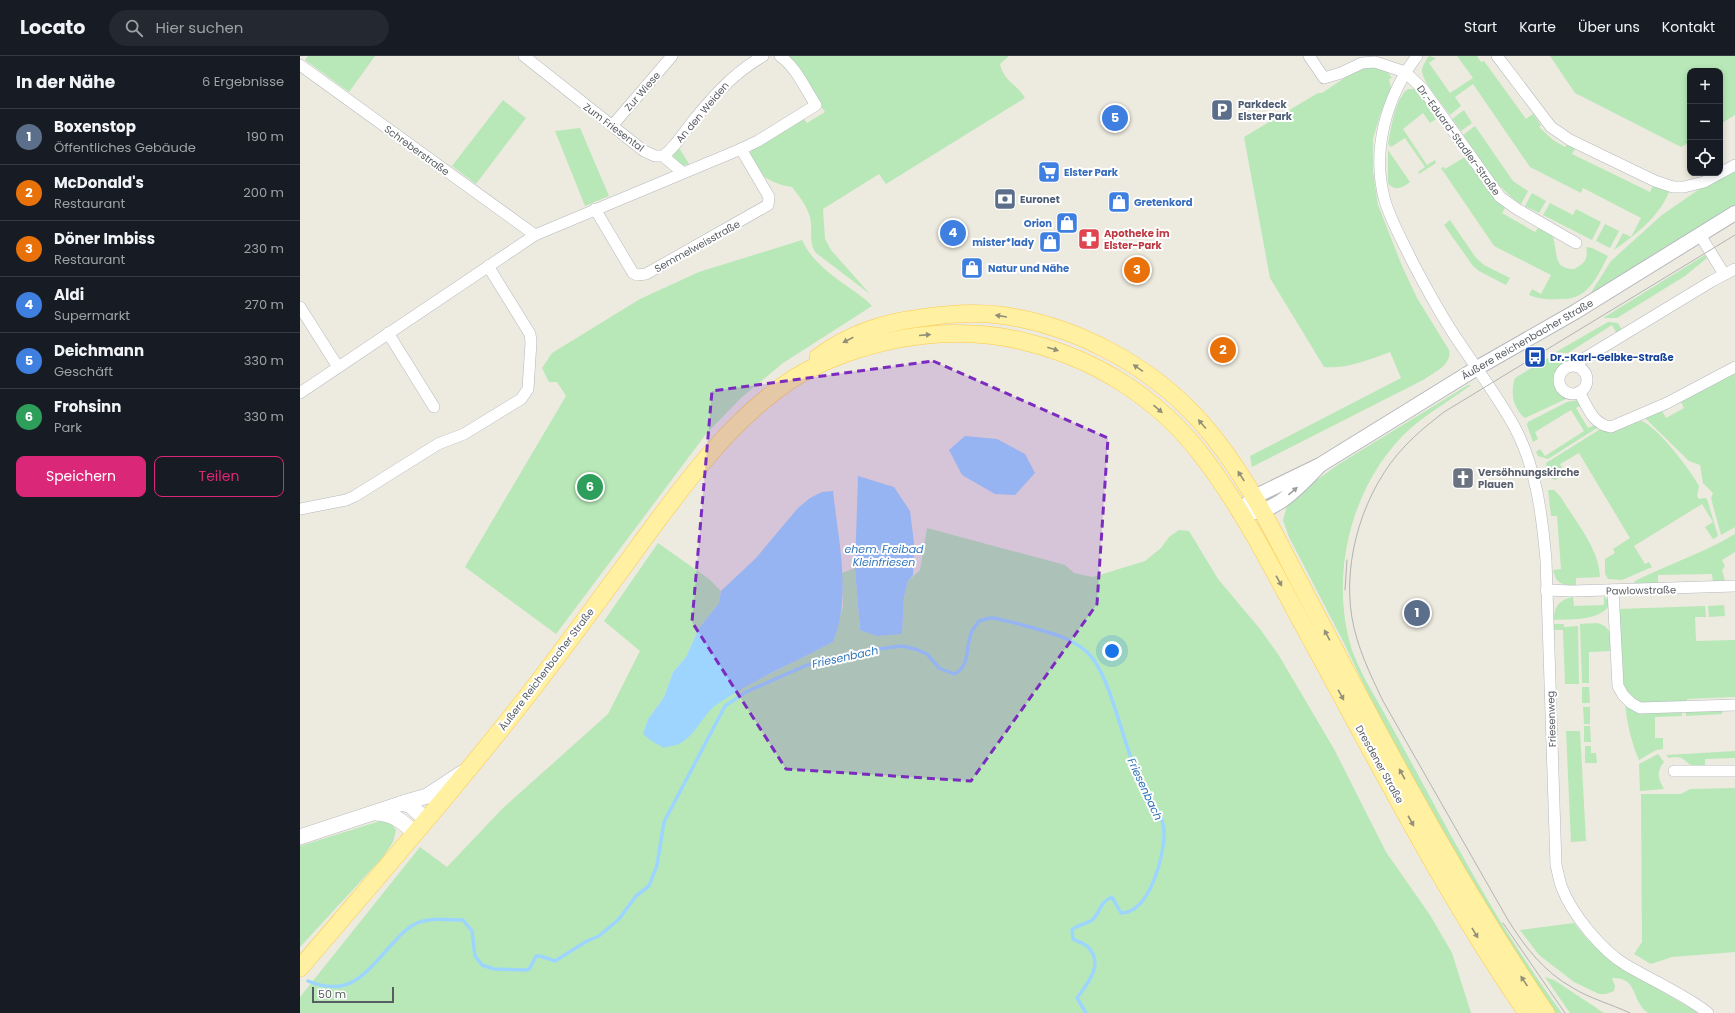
<!DOCTYPE html>
<html lang="de">
<meta charset="utf-8">
<style>
:root{--surface:#171b24;--page:#242831;--text:#f1f3f6;--muted:#9ea1a6;--line:#363941;--accent:#db2777}
body{margin:0;font-family:Poppins,sans-serif;background:var(--page);color:var(--text)}
.controls{position:absolute;right:12px;top:12px;display:grid;overflow:hidden;border-radius:8px;box-shadow:0 2px 6px #0003}
.controls button{width:36px;height:36px;display:grid;place-items:center;padding:0;border:0;border-bottom:1px solid var(--line);background:var(--surface);color:var(--text);font:20px sans-serif}
.scale{position:absolute;left:12px;bottom:10px;width:82px;box-sizing:border-box;padding-left:4px;border:2px solid #585d62;border-top:0;font-size:11px;line-height:14px;white-space:nowrap;color:#585d62;-webkit-text-stroke:3px #fff;paint-order:stroke}
.you{position:absolute;left:812px;top:595px;width:14px;height:14px;margin:-10px;border:3px solid #fff;border-radius:50%;background:#1a73e8;box-shadow:0 0 0 6px #1a73e833}
.badge{display:grid;place-items:center;width:26px;height:26px;border-radius:50%;background:var(--accent);color:#fff;font-size:13px;font-weight:700}
.pin{position:absolute;translate:-50% -50%;border:2px solid #fff;box-shadow:0 1px 4px #0006}
.list{margin:0;padding:0;list-style:none}
h2{display:flex;justify-content:space-between;align-items:center;height:52px;margin:0;padding:0 16px;font-size:17px}
h2 small{font-size:13px;font-weight:400;color:var(--muted)}
.list li{display:grid;grid-template-columns:26px 1fr auto;gap:12px;align-items:center;box-sizing:border-box;height:56px;padding:0 16px;border-top:1px solid var(--line)}
.list b{display:block;font-size:15px;white-space:nowrap}
.list p{margin:0;font-size:13px;white-space:nowrap;color:var(--muted)}
.list em{font-size:13px;font-style:normal;color:var(--muted)}
.actions{display:flex;gap:8px;padding:12px 16px}
.actions a{flex:1;padding:9px 0;border:1px solid var(--accent);border-radius:8px;text-align:center;font-size:14px;color:var(--accent)}
.actions .main{background:var(--accent);color:#fff}
.icon{flex:none;width:22px;height:22px;fill:none;stroke:currentColor;stroke-width:2;stroke-linecap:round;stroke-linejoin:round}
.map{position:relative;flex:none;width:1435px;height:957px;overflow:hidden}
header{display:flex;align-items:center;gap:24px;box-sizing:border-box;height:56px;padding:0 20px;background:var(--surface);border-bottom:1px solid var(--line)}
header strong{font-size:19px}
nav{display:flex;gap:22px;margin-inline-start:auto;font-size:14px}
.search{width:280px;height:36px;background:var(--page);display:flex;align-items:center;gap:10px;box-sizing:border-box;padding:0 14px;border-radius:22px;color:var(--muted);font-size:15px}
main{display:flex}
aside{flex:1;background:var(--surface)}
.map>svg:first-child{display:block}
.green{fill:#b8e8b8}
.water{fill:#9dd5ff}
.lines{fill:none;stroke-linecap:round;stroke-linejoin:round}
.stream{stroke:#9dd5ff;stroke-width:3.5}
.minor-casing{stroke:#b5b8be;stroke-width:12}
.tertiary-casing{stroke:#b5b8be;stroke-width:16}
.secondary-casing{stroke:#b8bcc3;stroke-width:16}
.primary-casing{stroke:#ffca46;stroke-width:18}
.minor{stroke:#fff;stroke-width:11}
.tertiary{stroke:#fff;stroke-width:14}
.secondary{stroke:#fff;stroke-width:15}
.primary{stroke:#fff0a2;stroke-width:17}
.tram{stroke:#b2b3b3;stroke-width:1}
.oneway{fill:#929078}
.oneway2{fill:#9b9ea1}
.marked{fill:#7b2cbf;fill-opacity:0.2;stroke:#7b2cbf;stroke-width:3;stroke-dasharray:8 5;stroke-linejoin:round}
.labels{text-anchor:middle;stroke-width:4;stroke-linejoin:round;paint-order:stroke}
.street-label{font-size:10px;fill:#585d62;stroke:#fff}
.service-label{font-size:10px;font-weight:bold;fill:#4e5e75;stroke:#fff;text-anchor:start}
.shop-label{font-size:10px;font-weight:bold;fill:#366cbe;stroke:#fff;text-anchor:start}
.health-label{font-size:10px;font-weight:bold;fill:#be3a42;stroke:#fff;text-anchor:start}
.transit-label{font-size:10px;font-weight:bold;fill:#164399;stroke:#fff;text-anchor:start}
.worship-label{font-size:10px;font-weight:bold;fill:#5b616d;stroke:#fff;text-anchor:start}
.water-label{font-size:11px;font-style:italic;fill:#3075bb;stroke:#fff}
</style>
<header>
<strong>Locato</strong>
<div class="search"><svg class="icon" aria-label="search" viewBox="0 0 24 24"><circle cx="10" cy="10" r="6"/><path d="M15 15l6 6"/></svg>Hier suchen</div>
<nav><a>Start</a><a>Karte</a><a>Über uns</a><a>Kontakt</a></nav>
</header>
<main>
<aside>
<h2>In der Nähe<small>6 Ergebnisse</small></h2>
<ul class="list">
<li><span class="badge" style="background:#5c6f8a">1</span><div><b>Boxenstop</b><p>Öffentliches Gebäude</p></div><em>190 m</em></li>
<li><span class="badge" style="background:#e8710a">2</span><div><b>McDonald's</b><p>Restaurant</p></div><em>200 m</em></li>
<li><span class="badge" style="background:#e8710a">3</span><div><b>Döner Imbiss</b><p>Restaurant</p></div><em>230 m</em></li>
<li><span class="badge" style="background:#3f7fe0">4</span><div><b>Aldi</b><p>Supermarkt</p></div><em>270 m</em></li>
<li><span class="badge" style="background:#3f7fe0">5</span><div><b>Deichmann</b><p>Geschäft</p></div><em>330 m</em></li>
<li><span class="badge" style="background:#2e9e5b">6</span><div><b>Frohsinn</b><p>Park</p></div><em>330 m</em></li>
</ul>
<div class="actions"><a class="main">Speichern</a><a>Teilen</a></div>
</aside>
<div class="map">
<svg width="1435" height="957" viewBox="0 0 1435 957">
<rect width="100%" height="100%" fill="#edeadf"/>
<!-- green -->
<g class="green">
<path d="M8 0H75L49 36 5 4Z"/>
<path d="M486 0H709L700 8C704 26 716 27 725 42L586 128 579 118 523 153 525 183 531 194 570 238 516 197C508 186 513 174 510 161 507 150 499 140 492 131 472 128 453 118 450 97L455 91 504 63 507 67 525 56Z"/>
<path d="M1129 0 1136 2 1129 7 1150 37 1173 22 1157 0H1177L1181 6 1184 5 1226 63 1233 58 1241 69 1239 71 1253 84 1265 91 1268 88 1276 91 1272 98 1350 136 1353 130 1369 136C1359 161 1335 179 1314 194L1323 177 1331 181 1341 162 1283 132 1281 137 1230 111 1173 28 1155 41 1161 50 1150 59C1143 49 1122 25 1122 15 1122 10 1126 4 1129 0Z"/>
<path d="M1250 0H1435V59L1420 68V15H1390V86L1381 91 1275 37Z"/>
<path d="M1069 11 1086 14 1092 22 1089 23 1091 32 1080 59 1073 83V116L1078 149 1102 210 1117 242 1149 294C1152 309 1136 315 1125 323L952 411 950 400 1101 322 1090 296C1068 304 1047 313 1024 311L970 222 944 81 1018 37H1022C1038 27 1051 15 1069 11Z"/>
<path d="M1108 33H1116L1139 61 1130 67 1123 57 1103 73 1127 109 1135 104 1136 107 1119 118 1118 116 1125 111 1105 82 1091 91 1088 88C1091 73 1095 42 1108 33Z"/>
<path d="M203 44 226 62 176 128 152 110Z"/>
<path d="M1164 54 1172 67 1161 75 1152 63Z"/>
<path d="M1175 70 1213 125 1228 135 1221 148C1195 131 1181 104 1163 79Z"/>
<path d="M280 72 309 140 285 150 255 75Z"/>
<path d="M378 90 389 108 382 110C375 106 373 102 373 94Z"/>
<path d="M1088 94 1110 126C1102 132 1095 136 1088 127Z"/>
<path d="M1165 101 1192 139 1205 152 1202 157 1235 176 1239 171 1253 181C1258 196 1252 213 1274 213 1284 208 1289 203 1286 191L1292 192 1308 200C1300 215 1292 235 1275 241 1270 243 1264 243 1259 243 1248 244 1239 243 1229 239L1232 233 1241 238 1251 219 1194 190 1141 112 1144 111 1145 113Z"/>
<path d="M1435 113V149L1290 238 1311 205 1362 159 1398 134Z"/>
<path d="M1232 137 1246 145 1239 157 1225 150Z"/>
<path d="M1250 147 1273 159 1276 153 1301 166 1292 184 1243 159Z"/>
<path d="M1150 164 1176 202 1184 209 1210 222 1206 229 1179 215 1173 210 1144 169Z"/>
<path d="M1305 168 1319 175 1310 192 1296 185Z"/>
<path d="M502 184C514 211 543 226 566 244L572 250 483 307 441 342 406 378 256 578 165 511 266 340 257 326H249L242 312 252 297 340 243 399 216Z"/>
<path d="M1405 199 1407 202 1385 220 1317 262H1303Z"/>
<path d="M1308 266 1318 267 1322 274 1317 278 1312 269 1268 297 1256 296Z"/>
<path d="M1253 299 1266 300 1270 306C1261 311 1258 316 1255 325L1259 334 1268 342 1225 362C1213 352 1210 337 1215 322Z"/>
<path d="M1435 315V471L1421 479 1411 442 1413 437 1403 427 1400 409 1389 405 1346 363V361L1362 355 1366 362 1384 352 1380 344Z"/>
<path d="M1168 329H1171C1152 343 1130 356 1112 371 1052 424 1028 518 1052 594 1056 605 1061 615 1066 625 1130 736 1185 854 1262 957H1254L1178 840 1075 652 1044 587 989 481 983 464 985 457 988 447 996 439 1039 408Z"/>
<path d="M1278 344 1283 348 1276 352 1288 372 1297 368 1300 370 1248 403 1238 400 1236 396 1240 393 1245 400 1284 375 1271 354 1235 376 1238 383 1233 386 1227 369 1228 366 1267 346Z"/>
<path d="M1342 365C1359 373 1389 412 1399 430L1397 440 1399 443 1405 442 1407 443 1418 480 1413 483 1405 471 1413 466 1402 448 1334 490 1345 508 1349 506 1352 511 1322 524 1308 523 1305 518V503L1315 497 1313 493 1330 482 1279 397 1260 408 1266 418 1255 424 1247 420 1246 407 1302 372Z"/>
<path d="M1248 434H1254L1260 440C1275 465 1299 492 1300 521L1276 522V529C1263 530 1256 528 1253 514L1261 513 1257 460H1251Z"/>
<path d="M627 472 765 509 774 517 793 521 845 505 861 492 869 481 879 474 889 475 918 523 960 573 978 598 1034 693 1086 796 1130 859 1152 897 1171 957H0V941L120 791 147 811 202 753 308 658 340 595 304 565 358 487 409 523 421 535 419 547 399 572 386 601 373 616 364 641 348 663 344 678 392 676 409 654 418 647 438 634 533 586 543 550 542 517 555 512 560 574 602 578 604 541 608 525 620 514Z"/>
<path d="M1435 478V496L1422 504 1425 510 1422 514 1425 525 1413 527 1412 518 1358 519V529L1334 527 1335 525C1368 508 1404 497 1435 478Z"/>
<path d="M1304 540 1311 548C1299 565 1274 563 1254 564 1254 549 1260 544 1273 541L1274 550 1304 549Z"/>
<path d="M1424 549 1425 560 1409 561 1408 550Z"/>
<path d="M1405 550 1406 561H1395L1396 585 1435 584V641L1387 643V648L1340 647 1323 634 1317 553Z"/>
<path d="M1297 567C1312 571 1312 581 1312 595L1289 596V627H1282L1280 568Z"/>
<path d="M1254 568H1264V571L1278 570 1279 628H1265L1263 574H1254Z"/>
<path d="M1282 631H1289L1290 647H1282Z"/>
<path d="M1325 647 1382 653V660L1355 661V682H1363V693L1356 694 1339 704C1331 685 1327 667 1325 647Z"/>
<path d="M1283 651H1290V668H1284Z"/>
<path d="M1422 652V658L1386 660 1385 653Z"/>
<path d="M1284 670H1290L1291 686H1284Z"/>
<path d="M1266 675H1280L1286 785 1271 786Z"/>
<path d="M1285 690H1291V697H1296L1297 707H1285Z"/>
<path d="M1435 695V702L1405 703V710C1402 710 1397 711 1394 710 1383 707 1386 698 1369 702L1366 699Z"/>
<path d="M1358 698 1364 706C1356 716 1358 723 1364 733L1340 735 1339 708Z"/>
<path d="M1435 732V896L1372 901 1351 908 1334 898 1342 886 1341 738H1381L1390 733Z"/>
<path d="M80 765 90 766 96 774 93 786 83 801 0 891V790Z"/>
<path d="M1274 867 1288 884 1328 916 1399 957H1348C1330 944 1339 921 1312 922L1315 930 1314 935 1306 938H1299L1274 926 1239 899 1220 874Z"/>
<path d="M1245 921 1254 924 1304 957H1270Z"/>
</g>
<!-- water -->
<g class="water">
<path d="M665 380 697 383 725 398 735 417 715 439 695 438 662 419 649 394Z"/>
<path d="M558 420 594 431 610 455 614 487 613 519 608 525 604 541 602 578 577 580 560 574 555 512Z"/>
<path d="M533 435C538 483 552 540 533 586 495 606 455 623 419 647 403 657 396 680 379 688 375 690 369 690 364 692L350 684 343 678 348 663 364 641 373 616 386 601 399 572 419 547 421 535 456 502 498 452 510 442 522 436Z"/>
</g>
<g class="lines">
<!-- stream -->
<path class="stream" d="M8 925C51 943 67 915 94 886 100 879 108 871 117 867 131 861 148 864 163 864L172 875 175 900 182 909 194 913 227 914 230 912 236 900H240L255 905 287 885 299 880 319 863 336 840 349 830 357 809 364 766 425 650 446 636 507 609 570 594 602 590 615 593 627 598 639 612 654 618C671 611 665 589 672 575 674 572 677 568 679 565 683 564 687 562 691 562 700 562 752 577 762 581 770 584 782 591 788 597 811 620 822 685 837 717 844 734 863 756 864 775 865 798 850 857 821 857L812 841C799 847 802 853 794 862 790 868 778 868 772 874L773 883C778 886 786 888 789 892 804 909 787 928 777 942L786 957"/>
<!-- minor casing -->
<g class="minor-casing">
<g id="minor">
<path d="M224 0 344 95 355 100H363L382 116"/>
<path d="M1009 0 1024 22 1041 17 1062 7 1075 6 1105 16 1123 33 1200 141 1217 153 1276 187"/>
<path d="M1117 0C1086 41 1071 95 1085 145 1091 165 1102 184 1111 203 1126 232 1142 262 1161 289 1179 316 1198 341 1214 370 1236 410 1242 459 1246 504L1256 809C1258 816 1259 825 1262 832 1272 858 1302 895 1326 909 1353 925 1384 938 1408 957"/>
<path d="M1197 0 1251 71 1270 84 1355 125 1373 131H1384L1404 126 1435 109"/>
<path d="M0 9 235 179"/>
<path d="M312 70 372 0"/>
<path d="M363 100C375 92 384 76 393 65 414 39 434 17 463 0"/>
<path d="M295 153 333 217 337 219 346 218 468 149 469 141 441 93"/>
<path d="M1400 179 1424 218"/>
<path d="M0 251 38 311"/>
<path d="M88 277 134 351"/>
<path d="M1277 310 1280 305 1412 225 1435 213"/>
<circle cx="1273" cy="324" r="14"/>
<path d="M1279 336C1287 350 1293 369 1311 371L1367 347 1435 311"/>
<path d="M0 337 235 179 441 93 458 85 516 49C505 33 497 12 480 0"/>
<path d="M0 453 46 444 55 440 138 388 164 378 221 343 228 333 231 286 230 278 188 210"/>
<path d="M1246 534 1273 535 1435 530"/>
<path d="M1313 534 1318 630 1323 639 1331 647 1340 652 1435 649"/>
<path d="M1374 715H1435"/>
</g>
</g>
<!-- tertiary casing -->
<g class="tertiary-casing">
<path id="tertiary" d="M1020 409C999 431 972 462 939 456L954 441 1020 409 1177 312 1275 256 1435 157"/>
</g>
<!-- secondary casing -->
<g class="secondary-casing">
<g id="secondary">
<path d="M103 747 127 740 162 717"/>
<path d="M76 757C94 758 102 765 115 777"/>
<path d="M0 781 103 747 111 750 126 764"/>
</g>
</g>
<!-- primary casing -->
<g class="primary-casing">
<g id="primary">
<path d="M518 301C548 279 585 266 621 262 646 258 673 256 699 259 775 269 850 309 901 366 937 407 963 455 987 502 1006 539 1025 575 1044 611 1106 729 1171 846 1246 957"/>
<path d="M0 912C79 819 160 727 235 630 271 583 306 535 341 487 385 427 431 363 494 322 525 303 564 290 599 283 643 275 687 275 730 287 797 304 857 342 900 397 946 456 979 526 1015 591 1082 714 1147 841 1227 957"/>
</g>
</g>
<!-- minor -->
<use href="#minor" class="minor"/>
<!-- tertiary -->
<use href="#tertiary" class="tertiary"/>
<!-- secondary -->
<use href="#secondary" class="secondary"/>
<!-- primary -->
<use href="#primary" class="primary"/>
<!-- tram -->
<g class="tram">
<path d="M1045 534 1047 504"/>
<path d="M1203 867 1265 957"/>
<path d="M1330 957C1311 948 1291 943 1273 932 1244 916 1225 891 1208 864L1083 645C1070 618 1057 591 1052 562 1042 503 1064 433 1105 390 1117 377 1130 367 1144 356L1435 179"/>
</g>
</g>
<!-- one-way arrows -->
<defs><path id="oneway-solid" d="M-6-.8H1V-3.2L6.5 0L1 3.2V.8H-6Z"/></defs>
<g class="oneway">
<use href="#oneway-solid" transform="translate(701 260) rotate(-171)"/>
<use href="#oneway-solid" transform="translate(625 279) rotate(-5)"/>
<use href="#oneway-solid" transform="translate(548 284) rotate(153)"/>
<use href="#oneway-solid" transform="translate(753 293) rotate(18)"/>
<use href="#oneway-solid" transform="translate(838 312) rotate(-146)"/>
<use href="#oneway-solid" transform="translate(858 353) rotate(41)"/>
<use href="#oneway-solid" transform="translate(902 368) rotate(-131)"/>
<use href="#oneway-solid" transform="translate(941 420) rotate(-123)"/>
<use href="#oneway-solid" transform="translate(979 525) rotate(61)"/>
<use href="#oneway-solid" transform="translate(1027 579) rotate(-118)"/>
<use href="#oneway-solid" transform="translate(1041 639) rotate(61)"/>
<use href="#oneway-solid" transform="translate(1102 718) rotate(-119)"/>
<use href="#oneway-solid" transform="translate(1111 765) rotate(61)"/>
<use href="#oneway-solid" transform="translate(1175 877) rotate(59)"/>
<use href="#oneway-solid" transform="translate(1224 925) rotate(-124)"/>
</g>
<use class="oneway2" href="#oneway-solid" transform="translate(993 435) rotate(-40)"/>
<!-- marked area -->
<path class="marked" d="M633 305 808 382 797 548 671 725 486 713 392 566 412 335Z"/>
<!-- icons -->
<defs>
<g id="parking-square" transform="scale(1.15)"><rect x="-9" y="-9" width="18" height="18" rx="4" fill="#5c6f8a" stroke="#fff"/><path d="M-3.5-5.5H1a3.5 3.5 0 0 1 0 7H-1V5.5H-3.5ZM-1-3.4V-.6H.8a1.4 1.4 0 0 0 0-2.8Z" fill="#fff"/></g>
<g id="supermarket-square" transform="scale(1.15)"><rect x="-9" y="-9" width="18" height="18" rx="4" fill="#3f7fe0" stroke="#fff"/><path d="M-6-5.5h2.5l.6 2H6L4.5 2H-2.5L-4.4-4H-6ZM-1.5 3.2a1.3 1.3 0 1 0 .1 0ZM3 3.2a1.3 1.3 0 1 0 .1 0Z" fill="#fff"/></g>
<g id="bank-square" transform="scale(1.15)"><rect x="-9" y="-9" width="18" height="18" rx="4" fill="#5c6f8a" stroke="#fff"/><path d="M-6-4H6V4H-6ZM0-2.3a2.3 2.3 0 1 0 0 4.6a2.3 2.3 0 1 0 0-4.6Z" fill="#fff"/></g>
<g id="shop-square" transform="scale(1.15)"><rect x="-9" y="-9" width="18" height="18" rx="4" fill="#3f7fe0" stroke="#fff"/><path d="M-5-2.5h2.3a2.7 3.5 0 0 1 5.4 0H5L5.5 6h-11ZM-1.5-2.5h3a1.5 2.3 0 0 0-3 0Z" fill="#fff"/></g>
<g id="pharmacy-square" transform="scale(1.15)"><rect x="-9" y="-9" width="18" height="18" rx="4" fill="#e0444e" stroke="#fff"/><path d="M-2-6h4v4h4v4h-4v4h-4v-4h-4v-4h4Z" fill="#fff"/></g>
<g id="bus-square" transform="scale(1.15)"><rect x="-9" y="-9" width="18" height="18" rx="4" fill="#1a4fb4" stroke="#fff"/><path d="M-5-6H5V4H4V6H2V4H-2V6H-4V4H-5ZM-3.5-4V0h7V-4ZM-3.5 1.2v1.5H-2V1.2ZM2 1.2v1.5H3.5V1.2Z" fill="#fff"/></g>
<g id="church-square" transform="scale(1.15)"><rect x="-9" y="-9" width="18" height="18" rx="4" fill="#6b7280" stroke="#fff"/><path d="M-1.2-6h2.4v3.5h3.3v2.4h-3.3V6h-2.4V-.1h-3.3v-2.4h3.3Z" fill="#fff"/></g>
</defs>
<g fill-rule="evenodd">
<use href="#parking-square" x="922" y="54"/>
<use href="#supermarket-square" x="749" y="116"/>
<use href="#bank-square" x="705" y="143"/>
<use href="#shop-square" x="819" y="146"/>
<use href="#shop-square" x="767" y="167"/>
<use href="#pharmacy-square" x="789" y="183"/>
<use href="#shop-square" x="750" y="186"/>
<use href="#shop-square" x="672" y="212"/>
<use href="#bus-square" x="1235" y="301"/>
<use href="#church-square" x="1163" y="422"/>
</g>
<g class="labels">
<!-- street labels -->
<g class="street-label">
<text transform="translate(342 35) rotate(-49)" y="4">Zur Wiese</text>
<text transform="translate(402 56) rotate(-50)" y="4">An den Weiden</text>
<text transform="translate(314 71) rotate(37)" y="4">Zum Friesental</text>
<text transform="translate(1159 84) rotate(54)" y="4">Dr.-Eduard-Stadler-Straße</text>
<text transform="translate(117 94) rotate(36)" y="4">Schreberstraße</text>
<text transform="translate(397 190) rotate(-29)" y="4">Semmelweisstraße</text>
<text transform="translate(1227 283) rotate(-30)" y="4">Äußere Reichenbacher Straße</text>
<text transform="translate(1341 534) rotate(-1)" y="4">Pawlowstraße</text>
<text transform="translate(246 613) rotate(-53)" y="4">Äußere Reichenbacher Straße</text>
<text transform="translate(1251 663) rotate(-92)" y="4">Friesenweg</text>
<text transform="translate(1080 708) rotate(61)" y="4">Dresdener Straße</text>
</g>
<!-- service labels -->
<g class="service-label">
<text x="938" y="52">Parkdeck<tspan x="938" dy="12">Elster Park</tspan></text>
<text x="720" y="147">Euronet</text>
</g>
<!-- shop labels -->
<g class="shop-label">
<text x="764" y="120">Elster Park</text>
<text x="834" y="150">Gretenkord</text>
<text x="752" y="171" text-anchor="end">Orion</text>
<text x="734" y="190" text-anchor="end">mister*lady</text>
<text x="688" y="216">Natur und Nähe</text>
</g>
<!-- health labels -->
<g class="health-label">
<text x="804" y="181">Apotheke im<tspan x="804" dy="12">Elster-Park</tspan></text>
</g>
<!-- transit labels -->
<g class="transit-label">
<text x="1250" y="305">Dr.-Karl-Gelbke-Straße</text>
</g>
<!-- worship labels -->
<g class="worship-label">
<text x="1178" y="420">Versöhnungskirche<tspan x="1178" dy="12">Plauen</tspan></text>
</g>
<!-- water labels -->
<g class="water-label">
<text x="584" y="497">ehem. Freibad<tspan x="584" dy="13">Kleinfriesen</tspan></text>
<text transform="translate(545 601) rotate(-12)" y="4">Friesenbach</text>
<text transform="translate(845 733) rotate(65)" y="4">Friesenbach</text>
</g>
</g>
</svg>
<div class="controls">
<button>+</button>
<button>−</button>
<button><svg class="icon" aria-label="locate" viewBox="0 0 24 24"><circle cx="12" cy="12" r="6"/><path d="M12 2v4M12 18v4M2 12h4M18 12h4"/></svg></button>
</div>
<div class="scale">50 m</div>
<div class="you"></div>
<div class="pin badge" style="left:1117px;top:557px;background:#5c6f8a">1</div>
<div class="pin badge" style="left:923px;top:294px;background:#e8710a">2</div>
<div class="pin badge" style="left:837px;top:214px;background:#e8710a">3</div>
<div class="pin badge" style="left:653px;top:177px;background:#3f7fe0">4</div>
<div class="pin badge" style="left:815px;top:62px;background:#3f7fe0">5</div>
<div class="pin badge" style="left:290px;top:431px;background:#2e9e5b">6</div>
</div>
</main>
